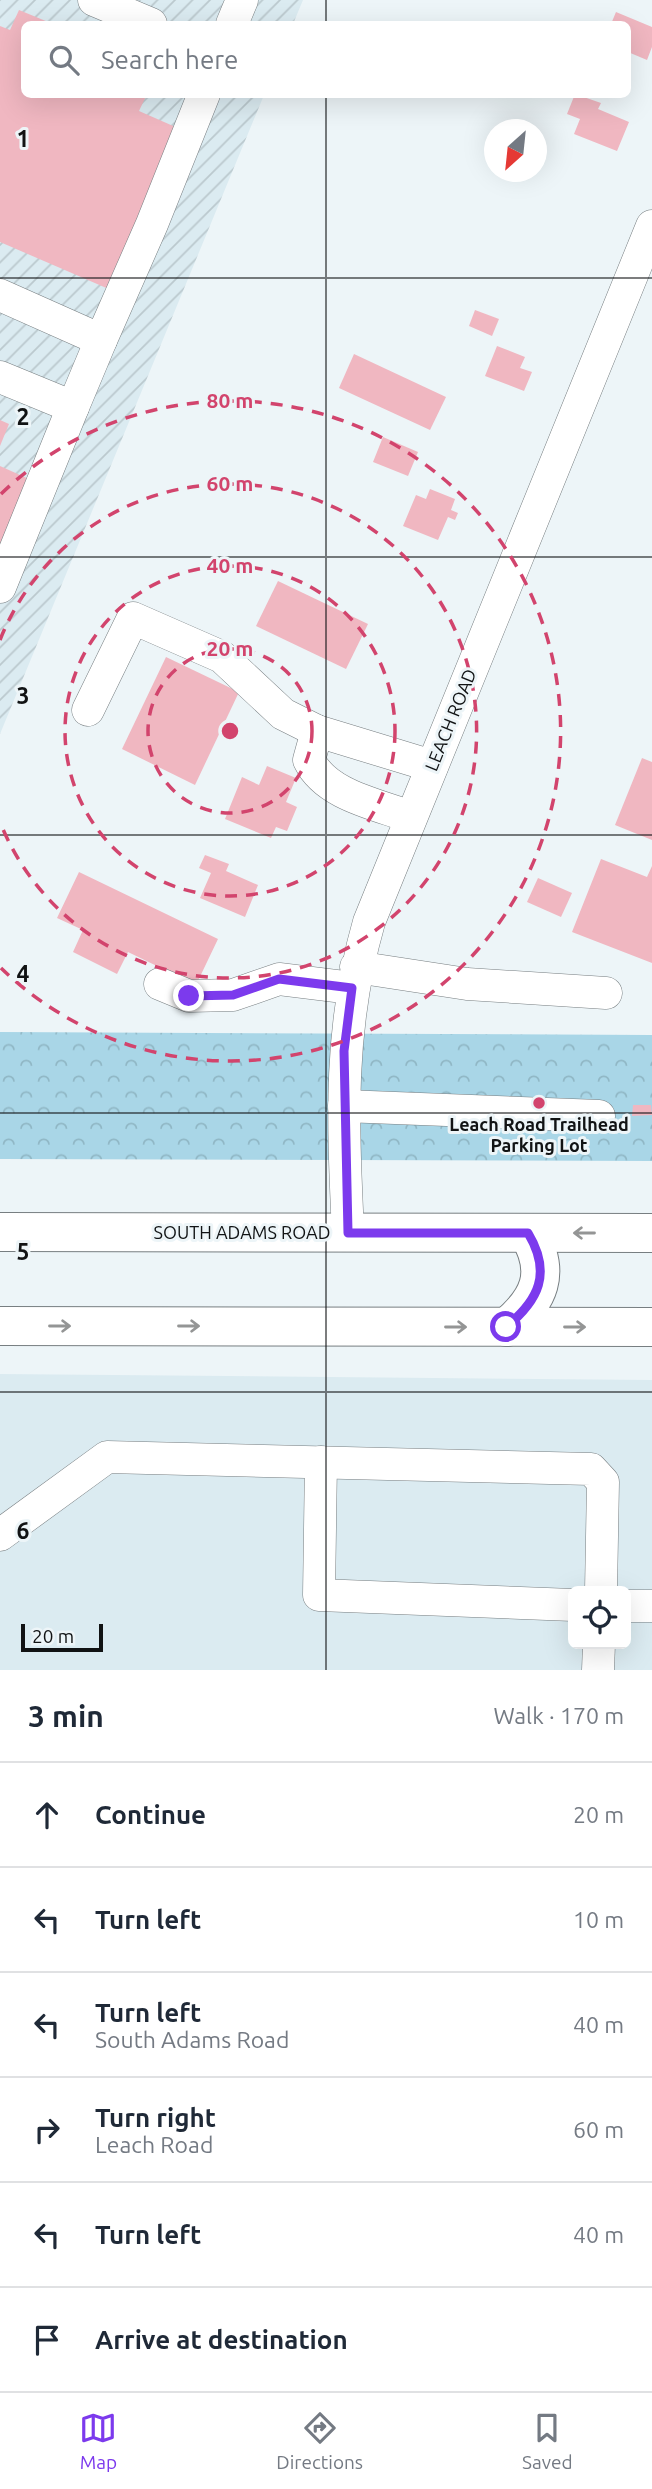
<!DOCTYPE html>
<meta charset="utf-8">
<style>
:root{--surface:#fff;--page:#f6f6f7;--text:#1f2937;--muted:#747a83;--line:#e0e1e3;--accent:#7c3aed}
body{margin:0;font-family:Ubuntu,sans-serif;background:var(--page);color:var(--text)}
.controls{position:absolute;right:21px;bottom:21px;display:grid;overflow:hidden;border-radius:10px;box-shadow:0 7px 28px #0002}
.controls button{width:63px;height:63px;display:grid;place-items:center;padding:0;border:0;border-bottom:2px solid var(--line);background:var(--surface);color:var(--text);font:35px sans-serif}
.compass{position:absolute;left:484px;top:119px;width:63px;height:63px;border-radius:50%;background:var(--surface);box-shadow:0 7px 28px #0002;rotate:207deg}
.scale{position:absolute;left:21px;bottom:18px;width:82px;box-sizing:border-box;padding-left:7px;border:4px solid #111314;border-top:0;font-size:19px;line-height:24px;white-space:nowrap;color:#111314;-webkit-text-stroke:5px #edf5f8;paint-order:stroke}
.stop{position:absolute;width:21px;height:21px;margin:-16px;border:5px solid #7c3aed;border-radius:50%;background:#fff}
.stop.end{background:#7c3aed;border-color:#fff;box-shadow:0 2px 7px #0008}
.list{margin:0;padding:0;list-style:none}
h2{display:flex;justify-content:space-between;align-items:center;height:91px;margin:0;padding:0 28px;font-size:30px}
h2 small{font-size:23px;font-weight:400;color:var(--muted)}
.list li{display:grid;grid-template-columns:46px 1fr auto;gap:21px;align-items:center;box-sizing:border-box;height:105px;padding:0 28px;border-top:2px solid var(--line)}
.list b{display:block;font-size:26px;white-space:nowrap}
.list p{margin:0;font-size:23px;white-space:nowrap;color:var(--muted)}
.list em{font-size:23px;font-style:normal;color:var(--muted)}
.icon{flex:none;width:38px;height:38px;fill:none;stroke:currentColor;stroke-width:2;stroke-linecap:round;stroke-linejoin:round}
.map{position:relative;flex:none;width:652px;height:1670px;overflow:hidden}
.search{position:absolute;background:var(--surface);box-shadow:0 7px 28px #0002;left:21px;right:21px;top:21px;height:77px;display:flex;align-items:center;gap:18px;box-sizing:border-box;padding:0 24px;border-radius:10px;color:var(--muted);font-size:26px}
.sheet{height:721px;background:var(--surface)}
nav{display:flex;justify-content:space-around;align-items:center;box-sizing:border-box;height:98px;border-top:2px solid var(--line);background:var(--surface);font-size:19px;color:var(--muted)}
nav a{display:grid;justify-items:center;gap:4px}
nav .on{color:var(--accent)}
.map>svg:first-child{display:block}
.built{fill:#dbebf1;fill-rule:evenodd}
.industrial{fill:url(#industrial-furrows)}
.park{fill:url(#park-crowns)}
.building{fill:#f0b7c1}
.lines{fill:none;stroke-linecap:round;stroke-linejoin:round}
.minor-casing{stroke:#777e81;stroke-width:33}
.major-casing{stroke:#777e81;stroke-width:40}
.minor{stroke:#fff;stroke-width:32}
.major{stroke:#fff;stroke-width:38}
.oneway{stroke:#949595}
.route{stroke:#7c3aed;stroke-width:9}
.grid{fill:none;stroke:#111314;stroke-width:2;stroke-opacity:0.55}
.ring{fill:none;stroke:#d2446d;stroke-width:3.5;stroke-dasharray:12 9}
.poi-dot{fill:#d2446d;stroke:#edf5f8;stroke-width:2.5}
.labels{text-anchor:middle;stroke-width:6;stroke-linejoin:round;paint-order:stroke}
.street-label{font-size:18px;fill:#111314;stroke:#edf5f8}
.poi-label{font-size:18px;font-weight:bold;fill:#111314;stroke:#edf5f8}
.grid-label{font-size:23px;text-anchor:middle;font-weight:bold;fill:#111314;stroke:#edf5f8;stroke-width:6;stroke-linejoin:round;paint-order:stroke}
.centre{fill:#d2446d;stroke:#edf5f8;stroke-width:3.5}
.ring-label{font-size:21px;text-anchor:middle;font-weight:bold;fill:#d2446d;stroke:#edf5f8;stroke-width:6;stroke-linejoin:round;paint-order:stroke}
</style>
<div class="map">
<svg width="652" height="1670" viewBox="0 0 652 1670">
<defs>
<pattern id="industrial-furrows" width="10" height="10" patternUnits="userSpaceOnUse" patternTransform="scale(1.75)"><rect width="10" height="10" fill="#dbebf1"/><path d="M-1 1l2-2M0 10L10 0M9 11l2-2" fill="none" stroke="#bbc9ce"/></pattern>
<pattern id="park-crowns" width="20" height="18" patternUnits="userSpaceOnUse" patternTransform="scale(1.75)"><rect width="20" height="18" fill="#a9d6e7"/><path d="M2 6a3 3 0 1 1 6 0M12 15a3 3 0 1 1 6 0" fill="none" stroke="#90b7c5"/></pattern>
</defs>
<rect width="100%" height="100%" fill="#edf5f8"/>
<!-- built -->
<path class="built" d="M0 1374 652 1380V1670H0ZM573 1591H626V1644H573Z"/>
<!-- industrial -->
<path class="industrial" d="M0 0H303L293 24H24V94L264 95 0 734Z"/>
<!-- park -->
<path class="park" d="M0 1032 652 1035V1161L0 1159Z"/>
<!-- building -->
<g class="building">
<path d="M19 10 53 24H24V94H147L139 111 180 129 111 290 0 242V26L10 30Z"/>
<path d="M616 12 652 27V47L647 60 628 52V24H611Z"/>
<path d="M575 94 601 103 598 109 629 122 617 151 574 134 580 119 567 114Z"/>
<path d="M475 310 499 319 492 336 469 326Z"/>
<path d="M497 346 525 357 520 368 532 372 524 391 485 376Z"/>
<path d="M354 354 446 397 430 430 339 388Z"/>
<path d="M0 420 9 424 0 446Z"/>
<path d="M383 437 418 452 408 476 373 462Z"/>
<path d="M0 466 31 480 0 554Z"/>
<path d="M430 489 455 499 451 510 458 513 455 520 448 517 438 540 403 526 416 495 426 499Z"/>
<path d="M278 581 368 624 346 669 256 626Z"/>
<path d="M166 657 239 692 195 785 122 749Z"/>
<path d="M642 758 652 762V840L615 825Z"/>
<path d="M267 766 296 778 286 802 297 807 287 831 276 827 271 838 225 819 242 777 259 785Z"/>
<path d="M205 855 229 864 226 871 258 885 245 917 200 898 211 873 199 868Z"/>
<path d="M601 859 647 877 652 866V963L572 932Z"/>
<path d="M79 872 218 939 196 985 128 952 117 974 73 952 83 930 57 918Z"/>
<path d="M538 878 572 893 561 917 527 902Z"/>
<path d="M633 1105H651L652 1115 632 1116Z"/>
</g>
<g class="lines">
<!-- minor casing -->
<g class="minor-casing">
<g id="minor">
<path d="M94 0 151 24"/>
<path d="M232 24 242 0"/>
<path d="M0 295 101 340 152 224 204 94"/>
<path d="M0 377 73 407 101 340"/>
<path d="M0 587 73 407"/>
<path d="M88 710 133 618 222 657 283 714 317 731 432 766"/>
<path d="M317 731 309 760C326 795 376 804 411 817"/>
<path d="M356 967 467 984 606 993"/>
<path d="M160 984 189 996 233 995 279 979 352 988"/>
<path d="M344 1106 599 1116"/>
<path d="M348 1233C343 1123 338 1030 369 922L652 226"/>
<path d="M321 1462 319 1595 573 1605"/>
<path d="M0 1535 107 1457 591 1469 603 1482 601 1591"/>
<path d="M626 1606H652"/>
<path d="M598 1670 599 1644"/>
</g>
</g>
<!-- major casing -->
<g class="major-casing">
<g id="major">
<path d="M0 1232 652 1233"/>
<path d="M0 1326 652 1327"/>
<path d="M507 1327C539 1300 552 1273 528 1233"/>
</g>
</g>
<!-- minor -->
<use href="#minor" class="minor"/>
<!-- major -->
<use href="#major" class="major"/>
</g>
<!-- one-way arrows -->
<defs><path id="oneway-shaft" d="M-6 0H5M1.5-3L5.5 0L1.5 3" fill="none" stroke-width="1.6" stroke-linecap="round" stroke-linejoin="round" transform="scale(1.75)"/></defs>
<g class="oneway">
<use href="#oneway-shaft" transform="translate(584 1233) rotate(-180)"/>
<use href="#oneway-shaft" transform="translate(60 1326)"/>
<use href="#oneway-shaft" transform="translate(189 1326)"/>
<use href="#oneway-shaft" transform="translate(456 1327)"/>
<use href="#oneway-shaft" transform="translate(575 1327)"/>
</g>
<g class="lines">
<!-- route -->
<path class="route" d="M189 996 233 995 279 979 352 988 344 1051 348 1233H528C552 1273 539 1300 506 1327"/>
</g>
<!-- grid -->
<path class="grid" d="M326 0V24M326 94V1670M0 278H652M0 557H652M0 835H652M0 1113H652M0 1392H652"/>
<!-- distance rings -->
<g class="ring">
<circle cx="230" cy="731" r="82"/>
<circle cx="230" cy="731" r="165"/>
<path d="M0 640A247 247 0 1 1 0 822"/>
<path d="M1 494A330 330 0 1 1 1 968"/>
</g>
<!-- markers -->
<circle class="poi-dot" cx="539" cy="1103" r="7"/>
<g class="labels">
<!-- street labels -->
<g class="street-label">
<text transform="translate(451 720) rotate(-68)" y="6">LEACH ROAD</text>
<text x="242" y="1239">SOUTH ADAMS ROAD</text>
</g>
<!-- poi labels -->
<g class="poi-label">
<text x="539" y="1131">Leach Road Trailhead<tspan x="539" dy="21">Parking Lot</tspan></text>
</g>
</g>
<g class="grid-label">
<text x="23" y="147">1</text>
<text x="23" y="425">2</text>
<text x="23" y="704">3</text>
<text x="23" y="982">4</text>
<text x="23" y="1260">5</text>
<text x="23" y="1539">6</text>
</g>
<circle cx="230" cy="731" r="10" class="centre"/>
<g class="ring-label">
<text x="230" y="408">80 m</text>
<text x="230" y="491">60 m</text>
<text x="230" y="573">40 m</text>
<text x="230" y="656">20 m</text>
</g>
</svg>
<div class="controls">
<button><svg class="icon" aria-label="locate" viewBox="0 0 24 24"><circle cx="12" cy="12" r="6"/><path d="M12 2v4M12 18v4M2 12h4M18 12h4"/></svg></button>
</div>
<svg class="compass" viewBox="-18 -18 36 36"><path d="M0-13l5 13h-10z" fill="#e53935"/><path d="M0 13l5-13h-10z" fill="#747a83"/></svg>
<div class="scale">20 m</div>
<div class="stop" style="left:506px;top:1327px"></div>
<div class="stop end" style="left:189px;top:996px"></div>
<div class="search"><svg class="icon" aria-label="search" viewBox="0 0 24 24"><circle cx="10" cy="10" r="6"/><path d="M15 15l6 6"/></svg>Search here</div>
</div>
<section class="sheet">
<h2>3 min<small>Walk · 170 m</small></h2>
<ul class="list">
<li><svg class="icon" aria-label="ahead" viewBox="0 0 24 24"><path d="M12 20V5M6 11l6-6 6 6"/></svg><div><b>Continue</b></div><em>20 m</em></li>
<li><svg class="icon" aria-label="left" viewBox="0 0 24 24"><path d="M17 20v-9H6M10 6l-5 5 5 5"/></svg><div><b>Turn left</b></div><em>10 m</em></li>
<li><svg class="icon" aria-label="left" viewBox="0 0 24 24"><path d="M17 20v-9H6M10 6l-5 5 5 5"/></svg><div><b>Turn left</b><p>South Adams Road</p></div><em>40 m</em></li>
<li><svg class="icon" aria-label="right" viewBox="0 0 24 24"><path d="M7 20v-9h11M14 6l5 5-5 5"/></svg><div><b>Turn right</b><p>Leach Road</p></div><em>60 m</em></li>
<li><svg class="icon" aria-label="left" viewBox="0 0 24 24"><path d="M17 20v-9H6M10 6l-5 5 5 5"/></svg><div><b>Turn left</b></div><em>40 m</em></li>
<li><svg class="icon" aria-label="arrive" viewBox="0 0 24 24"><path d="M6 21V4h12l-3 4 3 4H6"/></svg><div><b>Arrive at destination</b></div></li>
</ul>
</section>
<nav>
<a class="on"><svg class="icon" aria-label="map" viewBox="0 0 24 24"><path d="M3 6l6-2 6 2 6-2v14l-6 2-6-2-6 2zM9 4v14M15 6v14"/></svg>Map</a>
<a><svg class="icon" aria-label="directions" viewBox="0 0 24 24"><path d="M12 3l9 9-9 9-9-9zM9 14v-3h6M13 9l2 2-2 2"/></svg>Directions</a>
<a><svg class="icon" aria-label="saved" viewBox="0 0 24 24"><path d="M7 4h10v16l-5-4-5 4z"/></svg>Saved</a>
</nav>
